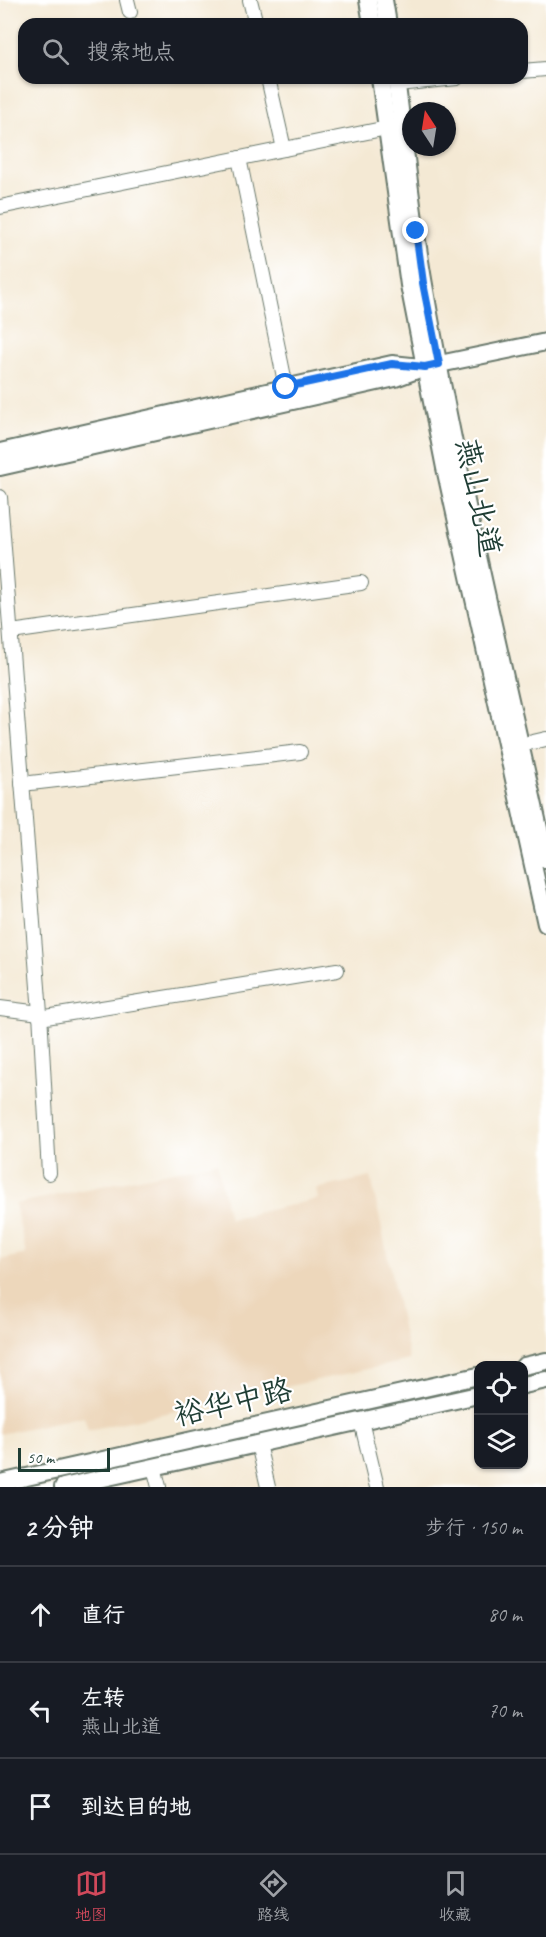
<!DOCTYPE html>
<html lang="zh">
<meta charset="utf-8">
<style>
:root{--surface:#171b24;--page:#242831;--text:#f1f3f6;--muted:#9ea1a6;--line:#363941;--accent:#d1495b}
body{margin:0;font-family:Caveat,"LXGW WenKai TC",sans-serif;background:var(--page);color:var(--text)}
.controls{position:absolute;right:18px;bottom:18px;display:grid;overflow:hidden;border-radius:12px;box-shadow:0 2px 4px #0004}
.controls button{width:54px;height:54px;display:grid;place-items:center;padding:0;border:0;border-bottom:2px solid var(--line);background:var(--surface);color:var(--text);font:30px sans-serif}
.compass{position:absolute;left:402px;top:102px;width:54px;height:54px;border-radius:50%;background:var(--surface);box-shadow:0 2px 4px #0004;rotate:348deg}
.scale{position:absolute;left:18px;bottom:15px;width:92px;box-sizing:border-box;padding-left:6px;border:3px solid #1f3d34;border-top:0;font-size:16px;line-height:21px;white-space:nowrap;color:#1f3d34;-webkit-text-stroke:4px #fff;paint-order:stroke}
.stop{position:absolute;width:18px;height:18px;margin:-14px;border:4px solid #1a73e8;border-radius:50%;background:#fff}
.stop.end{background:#1a73e8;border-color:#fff;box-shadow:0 2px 6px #0008}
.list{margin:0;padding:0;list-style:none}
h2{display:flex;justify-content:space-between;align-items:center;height:78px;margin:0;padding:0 24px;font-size:26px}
h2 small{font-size:20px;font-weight:400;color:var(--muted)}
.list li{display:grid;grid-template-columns:39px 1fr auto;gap:18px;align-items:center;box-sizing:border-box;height:96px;padding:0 24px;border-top:2px solid var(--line)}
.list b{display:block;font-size:22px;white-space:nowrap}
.list p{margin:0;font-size:20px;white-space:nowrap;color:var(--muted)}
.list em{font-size:20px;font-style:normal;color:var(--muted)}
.icon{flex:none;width:33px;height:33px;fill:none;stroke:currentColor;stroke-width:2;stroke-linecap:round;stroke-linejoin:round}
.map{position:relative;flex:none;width:546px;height:1487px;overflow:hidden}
.search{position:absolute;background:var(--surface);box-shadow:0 2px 4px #0004;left:18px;right:18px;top:18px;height:66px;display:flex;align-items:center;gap:15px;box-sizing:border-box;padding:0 21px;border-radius:18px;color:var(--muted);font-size:22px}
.sheet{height:366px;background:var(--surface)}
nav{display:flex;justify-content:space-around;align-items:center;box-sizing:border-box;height:84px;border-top:2px solid var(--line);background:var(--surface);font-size:16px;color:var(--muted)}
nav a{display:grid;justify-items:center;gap:3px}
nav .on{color:var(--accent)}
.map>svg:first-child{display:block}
.built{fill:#edd7bb}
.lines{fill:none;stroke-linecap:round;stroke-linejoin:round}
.minor-casing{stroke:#6a796c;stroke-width:16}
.major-casing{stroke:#6a796c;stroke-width:20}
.minor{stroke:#fff;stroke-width:14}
.major{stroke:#fff;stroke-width:16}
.route{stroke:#1a73e8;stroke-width:8}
.labels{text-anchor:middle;stroke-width:4.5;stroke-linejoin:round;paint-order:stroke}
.street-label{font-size:30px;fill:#1f3d34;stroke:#fff}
</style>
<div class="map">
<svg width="546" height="1487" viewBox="0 0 546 1487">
<rect width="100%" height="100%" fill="#fff"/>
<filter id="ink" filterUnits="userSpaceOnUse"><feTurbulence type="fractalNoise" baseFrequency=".0167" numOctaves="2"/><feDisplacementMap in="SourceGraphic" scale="12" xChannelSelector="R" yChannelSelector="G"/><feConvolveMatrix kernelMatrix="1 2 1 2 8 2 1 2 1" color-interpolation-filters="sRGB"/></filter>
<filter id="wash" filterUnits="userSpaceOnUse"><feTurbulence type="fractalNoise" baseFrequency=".008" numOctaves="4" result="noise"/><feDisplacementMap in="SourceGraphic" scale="24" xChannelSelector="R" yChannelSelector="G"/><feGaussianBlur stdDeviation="1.35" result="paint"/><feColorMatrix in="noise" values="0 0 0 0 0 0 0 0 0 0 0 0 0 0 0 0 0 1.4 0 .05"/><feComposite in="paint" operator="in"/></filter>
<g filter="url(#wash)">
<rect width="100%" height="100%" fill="#f4e9d4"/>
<!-- built -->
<path class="built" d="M217 1162 229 1219 318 1199 316 1189 371 1177 409 1360 88 1430 84 1416 0 1434V1260L26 1254 15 1204Z"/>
</g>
<g filter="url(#ink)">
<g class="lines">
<!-- minor casing -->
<g class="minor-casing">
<g id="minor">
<path d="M127 0 130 12"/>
<path d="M250 0 256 24"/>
<path d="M522 71 546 69"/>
<path d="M268 78 284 149"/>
<path d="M397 84 457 78"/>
<path d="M239 158 286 387"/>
<path d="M0 207 387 128"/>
<path d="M0 497 40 1013 49 1173"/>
<path d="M11 632 361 583"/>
<path d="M520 745 546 739"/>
<path d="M22 784 300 752"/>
<path d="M0 1008 40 1013"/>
<path d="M40 1018 337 970"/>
<path d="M361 1421 377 1487"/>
<path d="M258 1444 268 1487"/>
<path d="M154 1467 159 1487"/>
</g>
</g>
<!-- major casing -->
<g class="major-casing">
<g id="major">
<path d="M368 0 372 24"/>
<path d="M384 0 388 24"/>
<path d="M380 78 409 285 445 468 546 924"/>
<path d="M396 78C405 147 412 217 424 285 457 478 504 669 546 860"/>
<path d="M0 452 392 364 421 367"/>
<path d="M0 467 395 378 425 367 546 342"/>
<path d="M524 1366 546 1361"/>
<path d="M524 1385 546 1380"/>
<path d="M0 1483 478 1376"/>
<path d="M63 1487 478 1395"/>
</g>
</g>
<!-- minor -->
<use href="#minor" class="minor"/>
<!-- major -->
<use href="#major" class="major"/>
</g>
</g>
<g class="lines" filter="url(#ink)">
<!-- route -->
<path class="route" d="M286 387 392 364 425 367 439 364 423 283 416 231"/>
</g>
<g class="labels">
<!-- street labels -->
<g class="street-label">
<text transform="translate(479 497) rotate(78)" y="10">燕山北道</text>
<text transform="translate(233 1402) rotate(-13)" y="10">裕华中路</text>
</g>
</g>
</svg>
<div class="controls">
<button><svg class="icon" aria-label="locate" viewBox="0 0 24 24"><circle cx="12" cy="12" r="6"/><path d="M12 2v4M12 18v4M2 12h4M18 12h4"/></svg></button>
<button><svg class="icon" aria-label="layers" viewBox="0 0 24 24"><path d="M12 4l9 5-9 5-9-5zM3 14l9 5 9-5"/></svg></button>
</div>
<svg class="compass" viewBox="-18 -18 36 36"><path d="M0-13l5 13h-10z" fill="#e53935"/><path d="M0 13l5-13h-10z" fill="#9ea1a6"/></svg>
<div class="scale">50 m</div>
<div class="stop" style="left:286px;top:387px"></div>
<div class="stop end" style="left:416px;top:231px"></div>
<div class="search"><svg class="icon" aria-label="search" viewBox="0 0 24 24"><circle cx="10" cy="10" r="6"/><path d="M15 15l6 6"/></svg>搜索地点</div>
</div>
<section class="sheet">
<h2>2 分钟<small>步行 · 150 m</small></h2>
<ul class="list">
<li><svg class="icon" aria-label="ahead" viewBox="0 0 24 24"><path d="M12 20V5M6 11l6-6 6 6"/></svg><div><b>直行</b></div><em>80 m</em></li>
<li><svg class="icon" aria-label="left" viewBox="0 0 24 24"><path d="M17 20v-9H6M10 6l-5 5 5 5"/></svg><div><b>左转</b><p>燕山北道</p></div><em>70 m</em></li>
<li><svg class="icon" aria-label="arrive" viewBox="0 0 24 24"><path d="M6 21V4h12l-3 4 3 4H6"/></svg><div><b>到达目的地</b></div></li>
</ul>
</section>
<nav>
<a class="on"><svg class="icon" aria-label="map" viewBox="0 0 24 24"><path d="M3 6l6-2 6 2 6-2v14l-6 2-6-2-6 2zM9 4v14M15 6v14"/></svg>地图</a>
<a><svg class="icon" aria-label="directions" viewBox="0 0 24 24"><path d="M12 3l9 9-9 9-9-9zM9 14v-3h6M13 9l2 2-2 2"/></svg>路线</a>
<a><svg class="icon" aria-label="saved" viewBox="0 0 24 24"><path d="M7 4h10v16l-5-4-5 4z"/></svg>收藏</a>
</nav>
